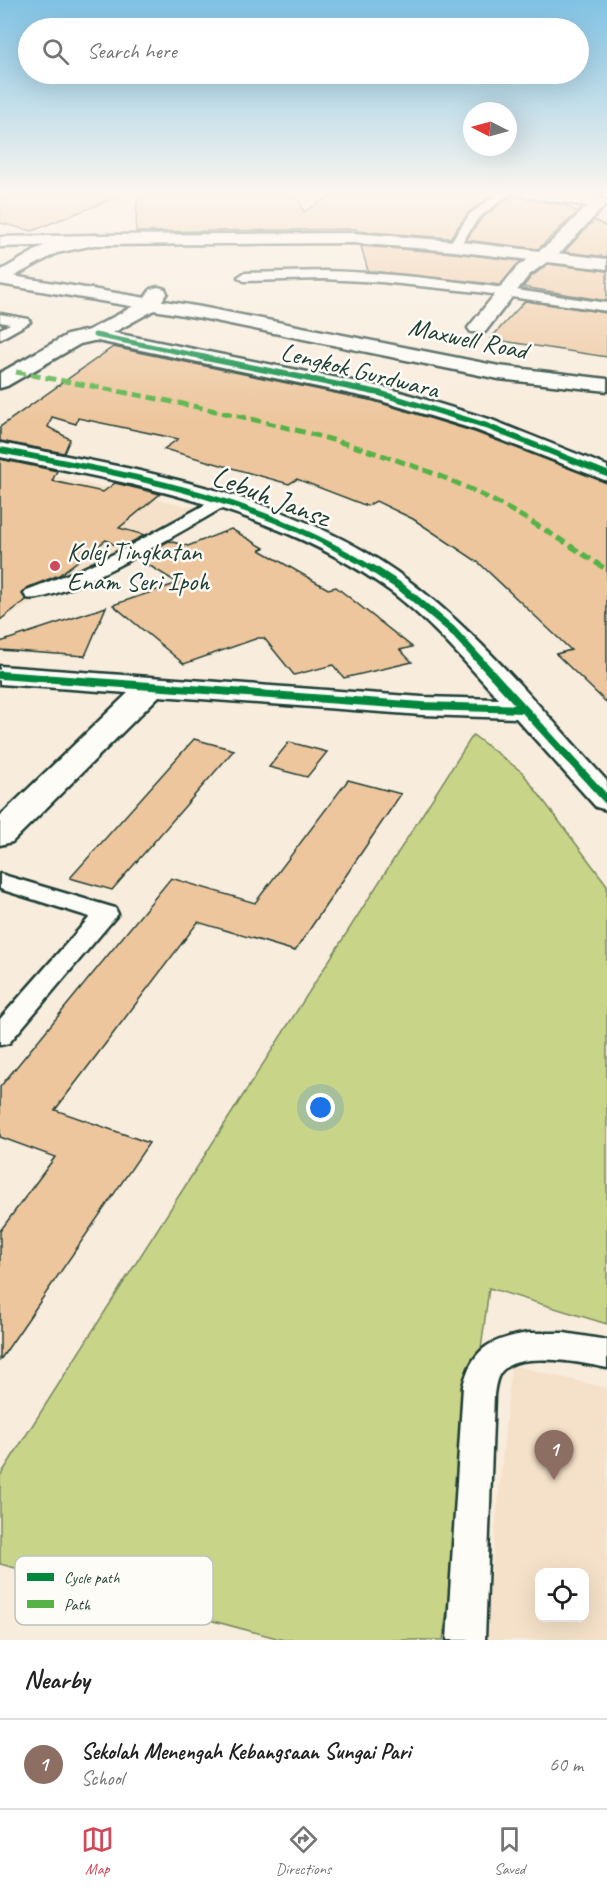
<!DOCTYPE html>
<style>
:root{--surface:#fff;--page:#f2f2f2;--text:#222;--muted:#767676;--line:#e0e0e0;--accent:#d1495b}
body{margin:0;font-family:Caveat,sans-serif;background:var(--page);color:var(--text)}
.controls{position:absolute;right:18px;bottom:18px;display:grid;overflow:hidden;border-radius:12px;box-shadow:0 6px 24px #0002}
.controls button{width:54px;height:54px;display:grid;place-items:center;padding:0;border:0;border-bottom:2px solid var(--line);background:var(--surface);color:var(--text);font:30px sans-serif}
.compass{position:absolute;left:463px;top:102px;width:54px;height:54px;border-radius:50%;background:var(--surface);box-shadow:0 6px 24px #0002;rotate:276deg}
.you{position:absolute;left:321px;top:1108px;width:21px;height:21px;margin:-15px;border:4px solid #fff;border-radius:50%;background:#1a73e8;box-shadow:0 0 0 9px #1a73e833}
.badge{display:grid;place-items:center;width:39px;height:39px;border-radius:50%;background:var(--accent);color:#fff;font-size:20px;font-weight:700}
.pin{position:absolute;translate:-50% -50px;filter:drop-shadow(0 2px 3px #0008)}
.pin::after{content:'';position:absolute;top:32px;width:21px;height:18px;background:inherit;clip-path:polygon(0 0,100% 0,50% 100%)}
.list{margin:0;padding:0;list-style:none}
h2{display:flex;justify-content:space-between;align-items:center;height:78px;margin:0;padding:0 24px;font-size:26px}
h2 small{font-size:20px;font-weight:400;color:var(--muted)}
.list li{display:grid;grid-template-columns:39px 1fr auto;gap:18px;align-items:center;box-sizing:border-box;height:90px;padding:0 24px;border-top:2px solid var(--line)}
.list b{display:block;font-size:22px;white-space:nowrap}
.list p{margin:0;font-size:20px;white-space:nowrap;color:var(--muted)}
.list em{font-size:20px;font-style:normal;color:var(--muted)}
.icon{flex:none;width:33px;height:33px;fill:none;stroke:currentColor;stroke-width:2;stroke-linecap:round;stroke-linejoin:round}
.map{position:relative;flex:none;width:607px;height:1640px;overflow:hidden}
.search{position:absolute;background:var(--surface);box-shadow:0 6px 24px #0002;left:18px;right:18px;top:18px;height:66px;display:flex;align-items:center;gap:15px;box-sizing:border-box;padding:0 21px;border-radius:33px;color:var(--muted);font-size:22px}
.sheet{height:168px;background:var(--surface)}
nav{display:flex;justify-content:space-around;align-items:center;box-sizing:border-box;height:84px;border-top:2px solid var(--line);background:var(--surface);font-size:16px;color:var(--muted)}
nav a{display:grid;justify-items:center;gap:3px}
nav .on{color:var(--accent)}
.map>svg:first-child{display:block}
.built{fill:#f5e1c9;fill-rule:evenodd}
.green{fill:#c8d488;stroke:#74885e;stroke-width:1.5}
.building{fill:#edc69d;stroke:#1f3d34;stroke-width:1.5}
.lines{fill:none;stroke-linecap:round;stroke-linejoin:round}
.lane-casing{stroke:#1f3d34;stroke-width:5}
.street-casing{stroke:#1f3d34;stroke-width:5}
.secondary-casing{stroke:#1f3d34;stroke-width:5}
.primary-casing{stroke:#1f3d34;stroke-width:5}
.lane{fill:#fdfcf7;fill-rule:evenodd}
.street{fill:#fdfcf7;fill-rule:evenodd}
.secondary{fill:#fdfcf7;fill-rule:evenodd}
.primary{fill:#fdfcf7;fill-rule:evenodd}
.quiet{stroke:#55b346;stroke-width:5;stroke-dasharray:10 5;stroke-linecap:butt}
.cycleway-far2-casing{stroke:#fdfcf7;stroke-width:8}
.cycleway-far1-casing{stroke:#fdfcf7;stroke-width:9}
.cycleway-casing{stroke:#fdfcf7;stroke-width:11}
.cycleway-far2{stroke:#00873e;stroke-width:5}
.cycleway-far1{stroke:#00873e;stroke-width:6}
.cycleway{stroke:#00873e;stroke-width:8}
.poi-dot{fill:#d1495b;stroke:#fdfcf7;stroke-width:2}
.labels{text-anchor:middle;stroke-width:5;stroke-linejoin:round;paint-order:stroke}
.far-street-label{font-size:26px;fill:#1f3d34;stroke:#fdfcf7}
.far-poi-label{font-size:26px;fill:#1f3d34;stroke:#fdfcf7;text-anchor:start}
.street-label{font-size:30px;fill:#1f3d34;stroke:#fdfcf7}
.key{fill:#fdfcf7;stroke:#bac3bc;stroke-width:1.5}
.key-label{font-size:16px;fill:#1f3d34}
</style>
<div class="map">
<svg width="607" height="1640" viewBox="0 0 607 1640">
<rect width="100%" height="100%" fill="#f8ecdc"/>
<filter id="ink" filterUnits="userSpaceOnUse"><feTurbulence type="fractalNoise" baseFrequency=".0167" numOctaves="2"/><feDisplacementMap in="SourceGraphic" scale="12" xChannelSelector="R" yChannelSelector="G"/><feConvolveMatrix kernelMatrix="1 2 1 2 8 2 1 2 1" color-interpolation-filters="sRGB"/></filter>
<g filter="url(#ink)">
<!-- built -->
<g class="built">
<path d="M0 464 218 513 0 619Z"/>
<path d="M511 1365 607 1388V1640H485ZM540 1572H584V1618H540Z"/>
</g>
<!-- green -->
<path class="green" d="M473 735 522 772 607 885V1324L489 1288 443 1640H284L0 1564V1476Z"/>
<!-- building -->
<g class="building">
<path d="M0 192H125V194L32 231 0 223Z"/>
<path d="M187 192H295L304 212 337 192 495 193 469 212 450 238 357 231 356 229 136 232 137 193Z"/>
<path d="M511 196 564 205 578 212 538 249 466 240 480 220Z"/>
<path d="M594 220 607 227V257L564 252Z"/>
<path d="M361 246 454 253 521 261 500 285 483 283 368 271Z"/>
<path d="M548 264 607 271V301L523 287 531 277Z"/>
<path d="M525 301 607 313V357L490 339Z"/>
<path d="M113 347 374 401 475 432 607 483V703L556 654 571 650 478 562 413 519 376 501 367 506 297 479 289 484 164 449 178 439 78 418 76 424 52 417 48 427 70 439 64 453 0 441V427Z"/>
<path d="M0 459 57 471 52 481 103 492 115 483 160 494 119 528 145 535 120 548 106 540 59 575 26 588 22 594 26 600 0 620Z"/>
<path d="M231 529 264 548 260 550 328 589 336 587 412 647 400 650 412 662 344 678 333 665 294 675 264 638H258L184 664 113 605 178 583 137 558 169 541 188 546Z"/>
<path d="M106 607 85 656 0 650V642Z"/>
<path d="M194 739 234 750 112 890 70 878Z"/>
<path d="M289 742 327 752 307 777 269 767Z"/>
<path d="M348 780 401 794 295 951 198 922 55 1110 149 1143 0 1360V1231L55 1157 0 1137V1087L171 878 255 903Z"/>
</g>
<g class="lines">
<!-- lane casing -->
<g class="lane-casing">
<g id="lane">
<path d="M500 192H512L478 218 458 249H450L448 246 470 214Z"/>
<path d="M323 271C418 273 513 290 607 303V311L478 292 381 282 323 279 244 281 238 277 244 273Z"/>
<path d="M0 314 28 319 30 322 0 339V329L10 324 0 322Z"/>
<path d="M223 495 231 500 229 504C196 523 58 606 27 598L24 594 27 590 84 568 122 550Z"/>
<path d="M0 874 115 908 118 914 9 1043 0 1045V1019L90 917 0 889Z"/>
<path d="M529 1333H564L607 1340V1368C583 1363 518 1350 501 1372 496 1378 495 1388 494 1395L485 1640H447L463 1386C473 1347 491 1339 529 1333Z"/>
</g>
</g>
<!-- street casing -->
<g class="street-casing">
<g id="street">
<path d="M518 192H557L599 198 605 200 607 203 562 251 529 275 485 332H471L468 328 471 324 517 267 550 243 587 206 526 197Z"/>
<path d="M95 329 387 388 492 420 607 466V481L476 430 375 399 88 339 85 335 88 331Z"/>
<path d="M0 443C138 470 299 495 413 584 486 640 545 714 607 781V810L596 807 516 718 422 715 159 696 12 842 0 845V816L128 693 0 684V666L422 697 499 699C465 662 433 624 393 593 279 509 136 484 0 457Z"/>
</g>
</g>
<!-- secondary casing -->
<g class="secondary-casing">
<g id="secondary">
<path d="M353 233 454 241 607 259V269L454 251 353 243 94 245 57 253 0 284V271L45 245 94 235Z"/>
<path d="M158 287 165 289 167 293 156 309 102 339 80 344 7 386 0 388V373L67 335 89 330 121 313 142 301 151 289Z"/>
</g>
</g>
<!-- primary casing -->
<g class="primary-casing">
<g id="primary">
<path d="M94 235 100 236 103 240 100 244 0 247V237Z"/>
<path d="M0 274 201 307 499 366 607 379V391L499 379 201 318 0 284Z"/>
</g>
</g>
<!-- lane -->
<use href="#lane" class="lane"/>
<!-- street -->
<use href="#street" class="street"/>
<!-- secondary -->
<use href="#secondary" class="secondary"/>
<!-- primary -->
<use href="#primary" class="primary"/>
<!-- quiet -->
<path class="quiet" d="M16 372C132 394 250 414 363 449 400 461 439 474 474 491 521 514 564 541 607 570"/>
<!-- cycleway-far2 casing -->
<g class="cycleway-far2-casing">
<path id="cycleway-far2" d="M95 335 209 358"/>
</g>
<!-- cycleway-far1 casing -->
<g class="cycleway-far1-casing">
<g id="cycleway-far1">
<path d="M201 357 379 393 484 425 607 474"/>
<path d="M0 450C129 475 263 498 375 571"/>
</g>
</g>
<!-- cycleway casing -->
<g class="cycleway-casing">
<g id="cycleway">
<path d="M373 569 402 588 451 629 607 800"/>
<path d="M0 675 422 706 522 709"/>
</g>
</g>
<!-- cycleway-far2 -->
<use href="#cycleway-far2" class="cycleway-far2"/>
<!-- cycleway-far1 -->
<use href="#cycleway-far1" class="cycleway-far1"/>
<!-- cycleway -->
<use href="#cycleway" class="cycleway"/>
</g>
</g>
<!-- sky -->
<linearGradient id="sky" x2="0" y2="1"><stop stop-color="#80c2e3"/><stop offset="0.46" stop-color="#fcf6ef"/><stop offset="1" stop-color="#fcf6ef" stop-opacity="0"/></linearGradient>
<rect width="607" height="421" fill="url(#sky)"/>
<!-- markers -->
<circle class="poi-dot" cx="55" cy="566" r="6"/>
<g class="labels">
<!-- far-street labels -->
<g class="far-street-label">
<text transform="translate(468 338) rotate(12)" y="9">Maxwell Road</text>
<text transform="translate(360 370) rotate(14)" y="9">Lengkok Gurdwara</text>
</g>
<!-- far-poi labels -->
<g class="far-poi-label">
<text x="67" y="560">Kolej Tingkatan<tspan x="67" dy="30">Enam Seri Ipoh</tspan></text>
</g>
<!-- street labels -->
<g class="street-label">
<text transform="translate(271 496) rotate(21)" y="10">Lebuh Jansz</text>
</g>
</g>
<!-- legend -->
<rect x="15" y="1556" width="198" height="69" rx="9" class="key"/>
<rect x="27" y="1573" width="27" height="8" fill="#00873e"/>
<rect x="27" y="1600" width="27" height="8" fill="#55b346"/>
<g class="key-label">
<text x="64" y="1583">Cycle path</text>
<text x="64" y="1610">Path</text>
</g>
</svg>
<div class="controls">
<button><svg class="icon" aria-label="locate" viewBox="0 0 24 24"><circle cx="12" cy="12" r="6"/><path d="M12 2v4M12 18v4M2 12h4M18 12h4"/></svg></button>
</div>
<svg class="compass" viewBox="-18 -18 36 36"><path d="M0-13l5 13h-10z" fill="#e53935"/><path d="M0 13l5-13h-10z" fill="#767676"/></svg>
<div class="you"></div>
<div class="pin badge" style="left:554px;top:1480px;background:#8d6e63">1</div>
<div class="search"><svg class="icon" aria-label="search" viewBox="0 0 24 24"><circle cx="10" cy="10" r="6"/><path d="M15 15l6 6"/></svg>Search here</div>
</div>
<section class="sheet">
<h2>Nearby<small></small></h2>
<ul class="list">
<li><span class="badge" style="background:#8d6e63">1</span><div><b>Sekolah Menengah Kebangsaan Sungai Pari</b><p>School</p></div><em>60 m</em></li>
</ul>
</section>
<nav>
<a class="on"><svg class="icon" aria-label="map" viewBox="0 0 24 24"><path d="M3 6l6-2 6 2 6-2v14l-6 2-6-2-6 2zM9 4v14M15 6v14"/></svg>Map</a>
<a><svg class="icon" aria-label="directions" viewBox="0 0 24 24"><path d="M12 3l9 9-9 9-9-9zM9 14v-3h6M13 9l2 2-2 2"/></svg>Directions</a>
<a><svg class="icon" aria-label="saved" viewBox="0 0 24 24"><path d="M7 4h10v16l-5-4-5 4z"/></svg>Saved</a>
</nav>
